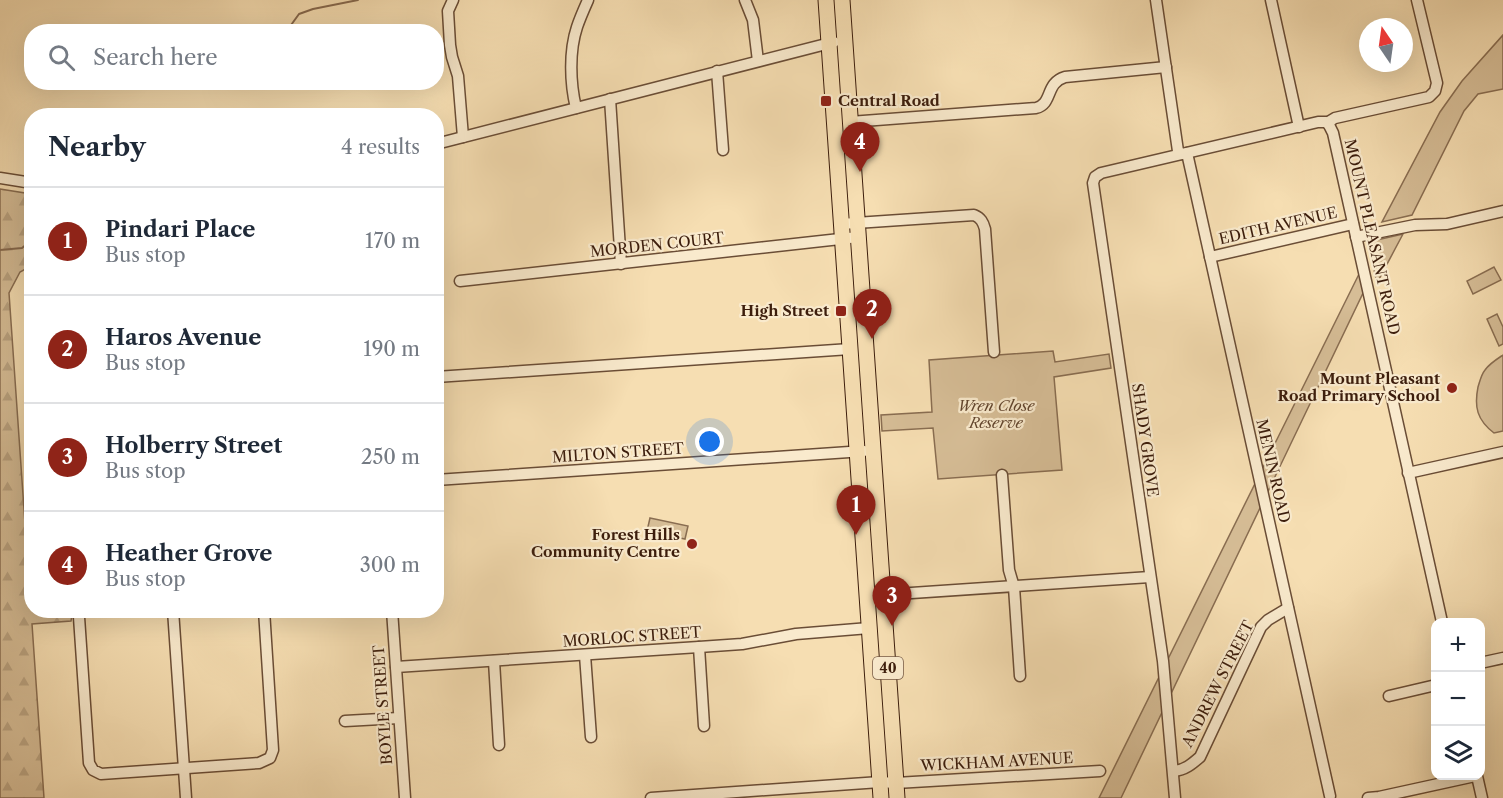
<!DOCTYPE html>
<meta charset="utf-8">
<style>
:root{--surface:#fff;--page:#f2f2f3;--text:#1f2937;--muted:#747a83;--line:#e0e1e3;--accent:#8f2418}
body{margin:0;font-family:"Libre Caslon Text",serif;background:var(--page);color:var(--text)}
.controls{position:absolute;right:18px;bottom:18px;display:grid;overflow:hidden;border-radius:12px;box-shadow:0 6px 24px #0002}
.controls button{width:54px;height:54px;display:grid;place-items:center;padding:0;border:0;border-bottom:2px solid var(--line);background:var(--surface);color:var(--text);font:30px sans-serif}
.compass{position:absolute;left:1359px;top:18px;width:54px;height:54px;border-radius:50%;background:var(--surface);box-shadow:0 6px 24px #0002;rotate:347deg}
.you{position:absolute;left:710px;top:442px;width:21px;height:21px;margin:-15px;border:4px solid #fff;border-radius:50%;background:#1a73e8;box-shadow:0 0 0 9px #1a73e833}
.badge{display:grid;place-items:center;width:39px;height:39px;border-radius:50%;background:var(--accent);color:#fff;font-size:20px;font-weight:700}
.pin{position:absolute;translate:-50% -50px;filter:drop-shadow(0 2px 3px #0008)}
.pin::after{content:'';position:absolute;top:32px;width:21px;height:18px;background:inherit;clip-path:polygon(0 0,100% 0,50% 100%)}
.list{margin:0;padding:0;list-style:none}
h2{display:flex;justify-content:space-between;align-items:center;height:78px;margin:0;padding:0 24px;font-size:26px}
h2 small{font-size:20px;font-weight:400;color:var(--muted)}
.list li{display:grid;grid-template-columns:39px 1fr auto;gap:18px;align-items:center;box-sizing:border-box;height:108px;padding:0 24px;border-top:2px solid var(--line)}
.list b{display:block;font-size:22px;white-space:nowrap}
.list p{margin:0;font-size:20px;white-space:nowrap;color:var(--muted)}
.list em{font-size:20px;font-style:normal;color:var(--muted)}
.icon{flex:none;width:33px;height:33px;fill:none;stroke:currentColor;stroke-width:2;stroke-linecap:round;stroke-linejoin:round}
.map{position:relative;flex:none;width:1503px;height:798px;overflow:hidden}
.search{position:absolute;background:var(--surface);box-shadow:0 6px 24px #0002;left:24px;top:24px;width:420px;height:66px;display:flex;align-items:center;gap:15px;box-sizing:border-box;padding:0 21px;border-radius:24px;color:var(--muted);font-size:22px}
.panel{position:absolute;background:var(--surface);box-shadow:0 6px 24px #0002;left:24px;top:108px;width:420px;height:510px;border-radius:24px}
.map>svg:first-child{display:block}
.forest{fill:url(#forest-firs);stroke:#896d51;stroke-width:1.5}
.park{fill:#d6bd96;stroke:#896d51;stroke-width:1.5}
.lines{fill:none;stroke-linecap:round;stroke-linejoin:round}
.stream{stroke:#86694e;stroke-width:2}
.minor-casing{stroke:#6a4d36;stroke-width:13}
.highway-casing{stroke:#3c1d0c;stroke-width:17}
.minor{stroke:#f9eacd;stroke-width:10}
.highway{stroke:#f6deb2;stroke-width:15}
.poi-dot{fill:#8f2418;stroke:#f9eacd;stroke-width:2}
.labels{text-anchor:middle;stroke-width:4.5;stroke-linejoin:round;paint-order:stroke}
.shield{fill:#f9eacd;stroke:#755a46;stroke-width:1.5}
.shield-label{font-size:14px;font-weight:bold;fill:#3c1d0c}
.poi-label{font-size:15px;font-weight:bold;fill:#3c1d0c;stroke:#f9eacd;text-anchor:end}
.street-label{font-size:15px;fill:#3c1d0c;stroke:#f9eacd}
.park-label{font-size:15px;font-style:italic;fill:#62452e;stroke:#f9eacd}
</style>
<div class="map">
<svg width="1503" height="798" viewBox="0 0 1503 798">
<defs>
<pattern id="forest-firs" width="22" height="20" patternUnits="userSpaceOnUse" patternTransform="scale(1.5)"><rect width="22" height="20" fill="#d6bd96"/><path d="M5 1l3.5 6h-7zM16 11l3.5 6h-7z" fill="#b9a280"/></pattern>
</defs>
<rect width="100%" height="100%" fill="#f6deb2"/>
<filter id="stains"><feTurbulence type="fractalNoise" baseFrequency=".00333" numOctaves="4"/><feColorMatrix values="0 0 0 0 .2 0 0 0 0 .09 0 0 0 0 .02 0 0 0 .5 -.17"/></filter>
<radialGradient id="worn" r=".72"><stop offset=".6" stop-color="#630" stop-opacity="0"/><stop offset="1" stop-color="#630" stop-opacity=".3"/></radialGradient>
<!-- forest -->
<path class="forest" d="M0 189 31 194V266L20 272 9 293 29 581 31 583 32 610 73 611 71 621 32 624 44 798H0Z"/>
<!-- park -->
<g class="park">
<path d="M1503 35V89L1478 94 1464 111 1412 215 1382 222 1440 112 1462 81Z"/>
<path d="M1403 234 1377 283 1368 242Z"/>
<path d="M1363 266 1364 291 1121 798H1099Z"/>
<path d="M1494 267 1501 280 1473 294 1467 281Z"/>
<path d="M1497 314 1503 327V344L1499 346 1487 319Z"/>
<path d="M1053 351 1055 362 1109 354 1111 368 1054 377 1062 470 938 479 933 428 882 431 881 415 932 412 929 360Z"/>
<path d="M1503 355V431L1494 433C1477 420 1474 407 1478 387 1480 381 1481 375 1485 370 1489 364 1497 359 1503 355Z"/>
<path d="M650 518 688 526 685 539 647 531Z"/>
</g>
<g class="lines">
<!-- stream -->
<g class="stream">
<path d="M286 32 299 14 313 9 358 0"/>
<path d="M264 87 266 82"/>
<path d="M0 250 22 248 32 240"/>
</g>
<!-- minor casing -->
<g class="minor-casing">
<g id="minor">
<path d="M453 0 448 11 450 45 452 57 458 76 463 137"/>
<path d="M745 0 753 20 758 61"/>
<path d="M1156 0 1178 151 1182 154"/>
<path d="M1271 0 1299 127"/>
<path d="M717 71 723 150"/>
<path d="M610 99 621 264"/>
<path d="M576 108C570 83 569 51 577 27 580 18 584 9 588 0"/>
<path d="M850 122 1036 108C1053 104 1045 83 1065 77L1166 67"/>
<path d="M1329 125 1330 121 1335 118 1429 97 1435 91 1437 83 1417 0"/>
<path d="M436 144 834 42"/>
<path d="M1187 153 1330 796"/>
<path d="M0 178 32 183"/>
<path d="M841 224 974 215C981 218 983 222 985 229L994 352"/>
<path d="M1356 237 1415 225 1447 224 1503 211"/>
<path d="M1210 257 1353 224"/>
<path d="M460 281 858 237"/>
<path d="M436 377 850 349"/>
<path d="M1408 473 1503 452"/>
<path d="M1002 475 1009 570 1014 587 1020 676"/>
<path d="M436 480 864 451"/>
<path d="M867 596 1150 577"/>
<path d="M81 610 79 617 89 763 93 770 101 774 259 763 270 758 273 750 264 610"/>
<path d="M173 610 186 798"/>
<path d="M392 610 405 798"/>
<path d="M699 647 704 726"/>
<path d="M585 655 591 737"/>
<path d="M494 661 499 745"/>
<path d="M1480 663 1503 658"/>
<path d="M396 667 699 647 742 644 796 634 869 628"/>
<path d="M1389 696 1436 685"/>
<path d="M345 721 399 718"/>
<path d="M1174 771C1185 770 1192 764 1200 757L1261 627 1268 620 1288 608"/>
<path d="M1477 776 1482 798"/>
<path d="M651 798 880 782 896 783 1100 771"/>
<path d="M1175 798 1163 661 1093 183 1095 177 1101 173 1318 122H1326L1329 125 1333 133 1442 622"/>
<path d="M1368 798 1379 797 1475 776"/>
</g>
</g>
<!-- highway casing -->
<g class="highway-casing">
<g id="highway">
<path d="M826 0 881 798"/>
<path d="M842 0 897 798"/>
</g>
</g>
<!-- minor -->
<use href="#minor" class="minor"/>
<!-- highway -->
<use href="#highway" class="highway"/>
</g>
<!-- markers -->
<g class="poi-dot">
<rect x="820" y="95" width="12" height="12" rx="3"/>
<rect x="835" y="305" width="12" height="12" rx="3"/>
<circle cx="1452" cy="388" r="6"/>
<circle cx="692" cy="544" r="6"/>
</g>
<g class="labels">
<!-- shield labels -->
<rect class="shield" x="873" y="657" width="30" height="22" rx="4.5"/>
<g class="shield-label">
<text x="888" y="673">40</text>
</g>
<!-- poi labels -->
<g class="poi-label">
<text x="838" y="106" text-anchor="start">Central Road</text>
<text x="829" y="316">High Street</text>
<text x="1440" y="384">Mount Pleasant<tspan x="1440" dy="17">Road Primary School</tspan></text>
<text x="680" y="540">Forest Hills<tspan x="680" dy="17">Community Centre</tspan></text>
</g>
<!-- street labels -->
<g class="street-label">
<text transform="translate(1278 226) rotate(-13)" y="5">EDITH AVENUE</text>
<text transform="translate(1372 237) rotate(77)" y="5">MOUNT PLEASANT ROAD</text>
<text transform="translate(657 245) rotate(-6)" y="5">MORDEN COURT</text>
<text transform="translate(1145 440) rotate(82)" y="5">SHADY GROVE</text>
<text transform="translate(618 453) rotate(-4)" y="5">MILTON STREET</text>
<text transform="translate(1273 471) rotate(77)" y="5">MENIN ROAD</text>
<text transform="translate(632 637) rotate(-4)" y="5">MORLOC STREET</text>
<text transform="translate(1218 684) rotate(-63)" y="5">ANDREW STREET</text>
<text transform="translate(383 705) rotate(-94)" y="5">BOYLE STREET</text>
<text transform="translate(997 762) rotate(-3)" y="5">WICKHAM AVENUE</text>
</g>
<!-- park labels -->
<g class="park-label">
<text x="996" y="411">Wren Close<tspan x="996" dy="17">Reserve</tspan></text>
</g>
</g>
<rect width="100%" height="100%" filter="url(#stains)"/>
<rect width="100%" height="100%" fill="url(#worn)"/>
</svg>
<div class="controls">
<button>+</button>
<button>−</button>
<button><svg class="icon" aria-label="layers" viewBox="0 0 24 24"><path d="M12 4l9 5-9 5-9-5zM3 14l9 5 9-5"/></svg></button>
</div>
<svg class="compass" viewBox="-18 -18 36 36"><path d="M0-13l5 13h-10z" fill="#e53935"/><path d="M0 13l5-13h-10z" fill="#747a83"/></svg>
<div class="you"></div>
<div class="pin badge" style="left:856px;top:535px">1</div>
<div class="pin badge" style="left:872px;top:339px">2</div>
<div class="pin badge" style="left:892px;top:626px">3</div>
<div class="pin badge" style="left:860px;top:172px">4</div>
<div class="search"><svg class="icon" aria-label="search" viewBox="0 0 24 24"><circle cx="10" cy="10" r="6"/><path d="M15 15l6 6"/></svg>Search here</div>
<section class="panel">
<h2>Nearby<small>4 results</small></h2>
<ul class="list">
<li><span class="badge">1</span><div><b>Pindari Place</b><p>Bus stop</p></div><em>170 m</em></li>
<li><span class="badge">2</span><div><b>Haros Avenue</b><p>Bus stop</p></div><em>190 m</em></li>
<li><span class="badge">3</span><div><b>Holberry Street</b><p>Bus stop</p></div><em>250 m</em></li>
<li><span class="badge">4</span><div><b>Heather Grove</b><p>Bus stop</p></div><em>300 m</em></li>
</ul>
</section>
</div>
